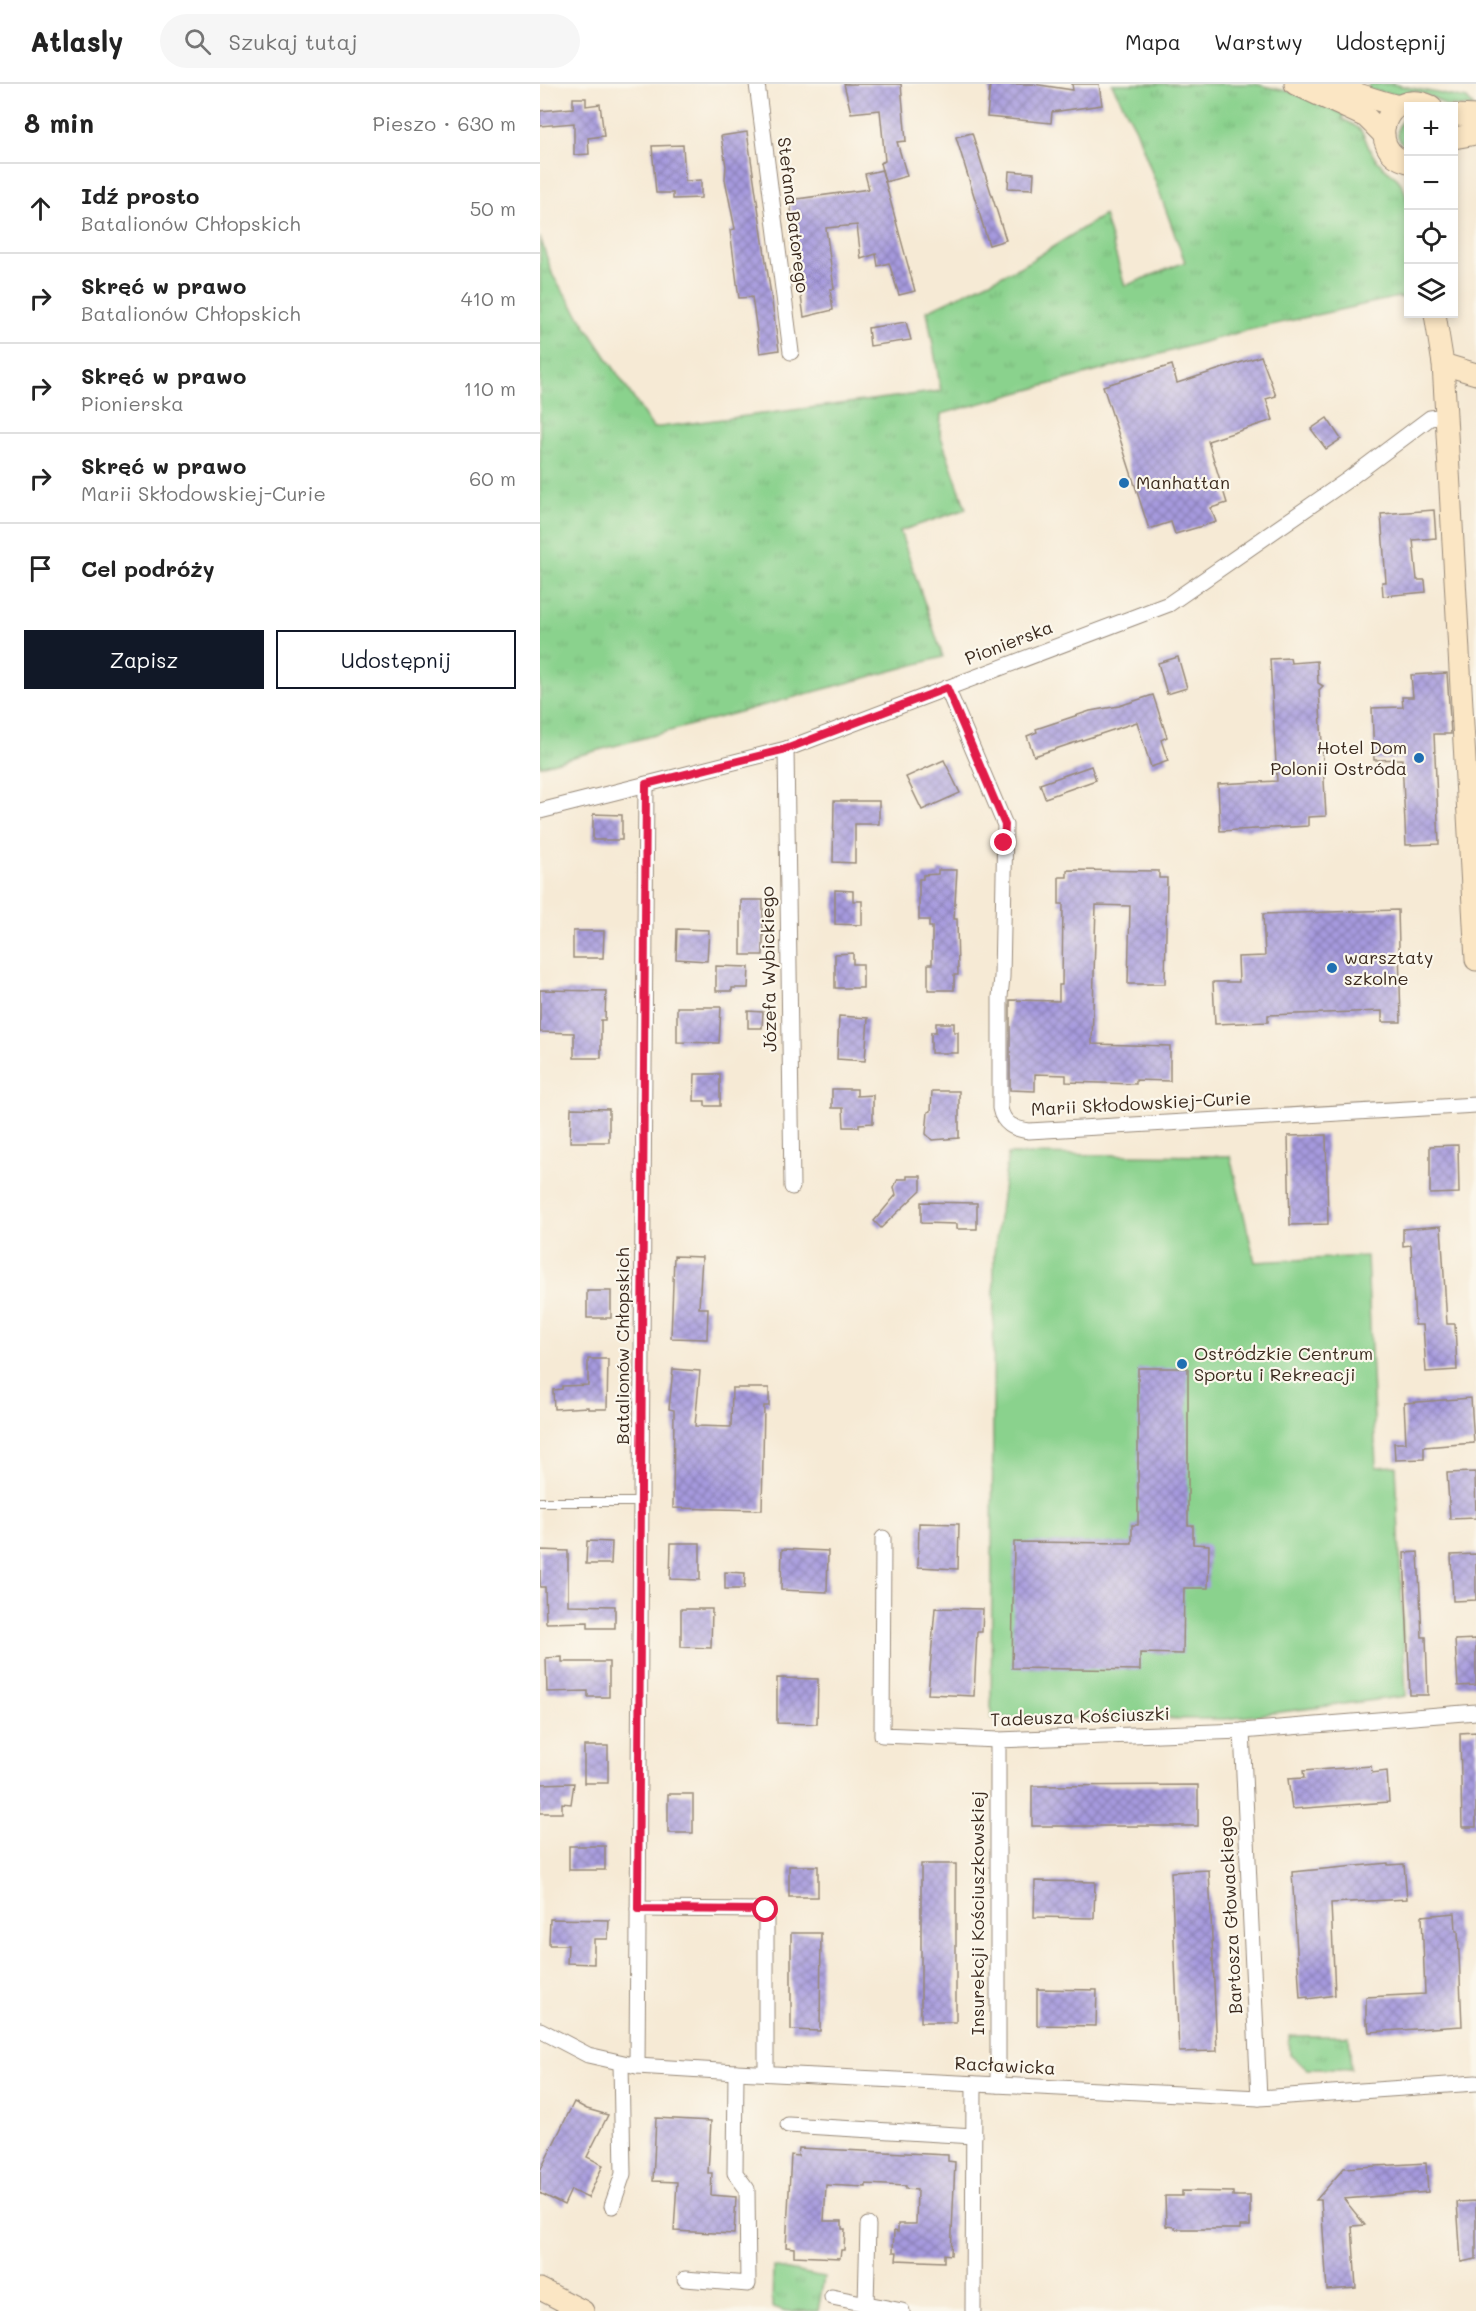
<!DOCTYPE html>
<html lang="pl">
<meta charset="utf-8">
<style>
:root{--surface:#fff;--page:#f6f6f6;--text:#222;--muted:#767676;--line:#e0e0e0;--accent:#111827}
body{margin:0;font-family:Mali,sans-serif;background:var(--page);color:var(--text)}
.controls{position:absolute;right:18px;top:18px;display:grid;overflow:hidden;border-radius:0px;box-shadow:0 3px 9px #0003}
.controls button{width:54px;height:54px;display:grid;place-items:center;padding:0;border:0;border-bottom:2px solid var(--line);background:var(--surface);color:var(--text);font:30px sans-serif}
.stop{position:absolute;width:18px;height:18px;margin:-14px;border:4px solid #e11d48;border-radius:50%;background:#fff}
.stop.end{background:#e11d48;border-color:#fff;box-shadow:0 2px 6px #0008}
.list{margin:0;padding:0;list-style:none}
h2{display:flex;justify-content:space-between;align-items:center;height:78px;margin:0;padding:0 24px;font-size:26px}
h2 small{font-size:20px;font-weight:400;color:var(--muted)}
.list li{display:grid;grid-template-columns:39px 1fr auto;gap:18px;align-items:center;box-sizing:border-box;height:90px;padding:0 24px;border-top:2px solid var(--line)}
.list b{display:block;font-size:22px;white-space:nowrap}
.list p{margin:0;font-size:20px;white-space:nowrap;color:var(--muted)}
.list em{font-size:20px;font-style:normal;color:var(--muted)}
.actions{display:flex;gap:12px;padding:18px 24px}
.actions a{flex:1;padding:14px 0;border:2px solid var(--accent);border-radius:0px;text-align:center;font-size:21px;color:var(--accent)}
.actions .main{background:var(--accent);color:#fff}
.icon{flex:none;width:33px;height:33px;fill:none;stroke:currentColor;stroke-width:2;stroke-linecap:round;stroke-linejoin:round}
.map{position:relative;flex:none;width:936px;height:2227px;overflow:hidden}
header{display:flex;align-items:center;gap:36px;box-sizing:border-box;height:84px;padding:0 30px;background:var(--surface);border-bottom:2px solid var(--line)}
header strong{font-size:28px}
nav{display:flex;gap:33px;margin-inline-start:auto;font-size:21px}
.search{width:420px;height:54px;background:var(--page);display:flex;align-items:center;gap:15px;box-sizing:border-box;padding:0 21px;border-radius:33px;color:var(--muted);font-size:22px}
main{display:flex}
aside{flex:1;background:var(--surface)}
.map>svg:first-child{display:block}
.grass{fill:url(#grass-tufts);stroke:#627e56;stroke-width:1.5}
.garden{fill:#8ad28d;stroke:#627e56;stroke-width:1.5}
.building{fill:url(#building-cross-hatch)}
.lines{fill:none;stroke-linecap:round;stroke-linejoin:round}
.lane-casing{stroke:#988a7a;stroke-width:10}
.street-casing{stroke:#988a7a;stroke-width:17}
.secondary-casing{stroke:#988a7a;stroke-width:23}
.lane{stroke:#fff;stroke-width:8}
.street{stroke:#fff;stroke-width:15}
.secondary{stroke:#fbe6c4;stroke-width:21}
.route{stroke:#e11d48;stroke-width:8}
.poi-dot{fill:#1f6fb2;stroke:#fbf7ec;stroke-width:2}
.labels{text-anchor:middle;stroke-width:4.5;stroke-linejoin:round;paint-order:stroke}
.street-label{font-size:18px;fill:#3b2a1e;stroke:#fbf7ec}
.poi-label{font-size:18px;fill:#3b2a1e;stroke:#fbf7ec;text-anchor:start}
</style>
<header>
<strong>Atlasly</strong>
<div class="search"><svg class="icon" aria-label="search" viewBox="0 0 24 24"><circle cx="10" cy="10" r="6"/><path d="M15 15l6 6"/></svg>Szukaj tutaj</div>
<nav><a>Mapa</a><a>Warstwy</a><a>Udostępnij</a></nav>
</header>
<main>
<aside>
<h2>8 min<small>Pieszo · 630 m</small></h2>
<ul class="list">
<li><svg class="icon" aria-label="ahead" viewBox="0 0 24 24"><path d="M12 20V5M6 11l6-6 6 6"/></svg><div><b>Idź prosto</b><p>Batalionów Chłopskich</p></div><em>50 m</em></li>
<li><svg class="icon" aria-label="right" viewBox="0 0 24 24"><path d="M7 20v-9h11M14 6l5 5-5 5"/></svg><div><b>Skręć w prawo</b><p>Batalionów Chłopskich</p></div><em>410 m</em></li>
<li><svg class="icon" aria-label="right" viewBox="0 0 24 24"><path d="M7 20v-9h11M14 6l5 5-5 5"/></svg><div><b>Skręć w prawo</b><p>Pionierska</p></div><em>110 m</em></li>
<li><svg class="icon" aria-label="right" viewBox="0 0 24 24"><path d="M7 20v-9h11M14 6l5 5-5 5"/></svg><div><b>Skręć w prawo</b><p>Marii Skłodowskiej-Curie</p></div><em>60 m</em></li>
<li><svg class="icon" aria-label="arrive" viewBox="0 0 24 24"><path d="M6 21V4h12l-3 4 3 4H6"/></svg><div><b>Cel podróży</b></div></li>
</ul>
<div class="actions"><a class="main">Zapisz</a><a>Udostępnij</a></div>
</aside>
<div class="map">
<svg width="936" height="2227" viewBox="0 0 936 2227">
<defs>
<pattern id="grass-tufts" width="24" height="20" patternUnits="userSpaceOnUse" patternTransform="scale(1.5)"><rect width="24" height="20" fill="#8ad28d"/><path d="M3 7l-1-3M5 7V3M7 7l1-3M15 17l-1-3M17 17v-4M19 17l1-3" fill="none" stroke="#78b479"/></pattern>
<pattern id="building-cross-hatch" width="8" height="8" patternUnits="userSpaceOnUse" patternTransform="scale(1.5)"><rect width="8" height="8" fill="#a69ade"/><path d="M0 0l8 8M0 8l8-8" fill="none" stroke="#887eb3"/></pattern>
</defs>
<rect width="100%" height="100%" fill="#fbf7ec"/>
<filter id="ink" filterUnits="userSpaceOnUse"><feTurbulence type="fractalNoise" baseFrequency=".0167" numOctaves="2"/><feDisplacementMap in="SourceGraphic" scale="12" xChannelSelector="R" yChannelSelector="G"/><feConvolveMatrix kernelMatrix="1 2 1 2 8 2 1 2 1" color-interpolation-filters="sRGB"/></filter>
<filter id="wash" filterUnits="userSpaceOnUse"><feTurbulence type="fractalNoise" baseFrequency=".008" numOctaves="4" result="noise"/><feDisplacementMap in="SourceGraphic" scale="24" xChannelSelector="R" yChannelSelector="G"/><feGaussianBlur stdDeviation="1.35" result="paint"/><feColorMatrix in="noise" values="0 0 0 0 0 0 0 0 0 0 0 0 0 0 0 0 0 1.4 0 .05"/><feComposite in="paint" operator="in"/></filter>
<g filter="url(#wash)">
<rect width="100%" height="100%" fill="#f6ead5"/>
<!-- grass -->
<g class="grass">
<path d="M572 0H714L751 8 804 30 802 35C832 48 820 55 836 75 843 85 856 90 862 101 874 122 868 189 868 215L858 213 704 247 401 330 400 350 426 425 360 447 403 573 0 682V153L13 192 113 344 401 307 387 227 484 181 564 131 585 202 645 178 596 45Z"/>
<path d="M830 0H852L927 15 934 23 906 22 896 15 875 7 859 11 826 6Z"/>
<path d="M749 1952H809L811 1985H767L750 1971Z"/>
<path d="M233 2183 284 2193 278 2227H246L232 2223Z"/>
</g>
<!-- garden -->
<g class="garden">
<path d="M868 33V64C854 56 854 40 868 33Z"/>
<path d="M468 1070 690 1072 715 1178 827 1172 836 1383 856 1382 866 1612 686 1635 451 1634 454 1170Z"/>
</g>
<g id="blocks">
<!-- building -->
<g class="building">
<path d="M304 0H361L366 57 357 58 367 92 345 98 340 79 345 77 340 26 311 29Z"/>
<path d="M450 0H493L533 6 532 0H559L562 21 512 28 511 39 447 33Z"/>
<path d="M33 14H46V22L60 20 64 52 48 54 49 70 34 71V39L0 42V27L33 24Z"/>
<path d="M207 48 239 266 220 269 212 213 199 214 190 146 195 145 185 95 186 82 181 52Z"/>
<path d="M432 49 466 156 449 161 416 53Z"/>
<path d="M143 61 145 97 161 96V114L133 115V109H116L112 62Z"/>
<path d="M342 86 375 207 359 211 349 179 338 182 336 170 321 175 317 141 286 144 294 205H290L293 226 264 233 253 157H255L250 116 329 105 325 90Z"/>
<path d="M469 87 494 89 493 105 468 104Z"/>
<path d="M366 238 371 256 330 262 328 244Z"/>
<path d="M721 272 736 312 726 315 733 336 668 357 687 419 671 424 676 438 635 450 631 438 609 445 563 302 632 281 637 299Z"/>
<path d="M787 334 801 355 786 365 771 345Z"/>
<path d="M894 426 896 454 873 456 877 496H885L886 508 843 512 842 498H846L841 430Z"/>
<path d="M638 573 647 604 627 610 618 579Z"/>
<path d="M750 574 751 579 777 577 778 599 783 602 779 606 786 732 768 733V742L680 747 678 700 737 697 730 575Z"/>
<path d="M907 589 911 650H894L899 760 866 761 862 675 834 676 832 624 863 623 862 613H873L871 591Z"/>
<path d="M613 611 627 653 621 656 628 677 611 683 597 638 494 672 487 652 497 648 496 645 550 627 579 622Z"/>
<path d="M404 676 420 709 382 726 366 693Z"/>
<path d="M551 682 556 696 505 714 500 700Z"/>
<path d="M294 717H339V740H315V779L293 778Z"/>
<path d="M53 730 82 731V756H53Z"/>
<path d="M398 786H417L414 835H417L418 891H414V906H388V880H392V843H389V836H379V795H383V791L398 790Z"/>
<path d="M527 786 619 787V794H627L625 900H588L590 822 556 821 552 960 630 962V997L596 996V1000L526 998V991L495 990V1007L470 1006V916L519 917V901H522L523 820H519V793H527Z"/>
<path d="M295 806 313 807V817H322V841L295 840Z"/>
<rect x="201" y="816" width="22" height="55"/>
<path d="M858 826 861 938H842V927L728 931V938L675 940 673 898H699L698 873 725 872 723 830Z"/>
<path d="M137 845 169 846 167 877 136 875Z"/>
<path d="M33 847H64L63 874H33Z"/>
<path d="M313 869V880H323V904H295V870Z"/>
<path d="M176 882 209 883 208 904H192V907H176Z"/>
<path d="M0 906 66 907 65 936H61V974H34V949L0 948Z"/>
<path d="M137 923H181L179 959 137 958Z"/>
<path d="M208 927 223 928 222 944H208Z"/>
<path d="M299 932 328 934 325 977 297 975Z"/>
<path d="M396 939H414V948H418V969H391V948H396Z"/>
<path d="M155 990H180V1022H165V1017H154Z"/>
<path d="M292 1005H317V1012L333 1011V1039L319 1040V1043H304L303 1024H292Z"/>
<path d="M392 1007H419V1054L392 1056 386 1050 388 1028 391 1027Z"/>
<path d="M31 1024 69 1025V1058H30Z"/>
<path d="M786 1051 788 1140 750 1141 748 1052Z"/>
<path d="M918 1061 919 1109 890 1110V1062Z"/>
<path d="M367 1092H381V1106L341 1144 334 1137 356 1111 354 1103 358 1095H367Z"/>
<path d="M381 1118 437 1119V1145H417V1140L381 1139Z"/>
<path d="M901 1142 907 1240H915L917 1286 886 1288 883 1241H875L871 1161 863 1162V1145Z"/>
<path d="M134 1172 162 1173 159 1224H168L167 1255 131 1254Z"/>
<rect x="47" y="1207" width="24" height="27"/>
<path d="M48 1275H68L67 1325H48V1323L14 1325 13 1306 22 1305V1302L48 1301Z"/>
<path d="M598 1284H648V1441H653V1460L669 1461 668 1504H644L643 1570 600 1569V1586L472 1584 474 1458 592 1459V1441H598Z"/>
<path d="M133 1285 160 1287 155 1342 191 1343 192 1304H229V1322H224L222 1426 133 1424 134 1326 129 1325Z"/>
<path d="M931 1314 934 1359 884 1363V1375L855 1376 854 1359H866L864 1319Z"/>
<path d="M935 1388 936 1434 910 1435 907 1389Z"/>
<path d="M379 1439 419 1440 418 1485 378 1483Z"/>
<path d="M47 1457 72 1458 71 1480H46Z"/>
<path d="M131 1459H160V1496L130 1495Z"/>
<path d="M242 1465 288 1467 287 1508 241 1506Z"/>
<path d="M0 1466 28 1467V1521L75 1522V1544H48V1538L6 1539 5 1503H0Z"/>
<path d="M878 1468 882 1553H886L888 1611H870L864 1469Z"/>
<path d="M936 1470V1516L913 1517 911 1471Z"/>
<path d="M185 1488 205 1489 204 1505H185Z"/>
<path d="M395 1524 443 1525 442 1548H437L434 1612 388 1610Z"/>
<path d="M141 1525H172L171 1564 141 1563Z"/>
<path d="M936 1555V1601L918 1602 915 1556Z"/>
<path d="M22 1573V1578H69V1613H48V1607L7 1608 6 1574Z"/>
<path d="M237 1594 278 1595 277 1640 237 1639Z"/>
<path d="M936 1648V1743H922L920 1649Z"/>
<rect x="44" y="1662" width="24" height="37"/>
<path d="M831 1682 832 1689 847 1687 849 1718 752 1725 748 1695 764 1694 763 1687Z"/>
<path d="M34 1699 31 1720 22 1719V1729H0V1700Z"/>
<path d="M658 1701V1742H492V1702Z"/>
<rect x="128" y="1710" width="25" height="39"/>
<rect x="29" y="1762" width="36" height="24"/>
<path d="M848 1779V1781L864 1780 867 1815 791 1819 795 1911 768 1915V1913L760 1914 752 1788Z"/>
<rect x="381" y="1780" width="35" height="158"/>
<rect x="249" y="1782" width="29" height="31"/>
<path d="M669 1786 677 1967 639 1968 631 1788Z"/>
<path d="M495 1797 555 1798 554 1834 494 1833Z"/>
<path d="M915 1829 916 1847H918L922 1942 829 1948 828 1939 826 1940V1913L885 1910 882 1832Z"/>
<path d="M10 1835 69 1836 68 1855H54V1880L27 1879 28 1861H9Z"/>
<path d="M251 1849H281L280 1947 251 1946Z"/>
<path d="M497 1905 557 1906 556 1942 497 1941Z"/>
<path d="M34 2018 47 2025 68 2031 47 2073 63 2081 48 2114 31 2106 24 2121 0 2109V2087Z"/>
<path d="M116 2034 171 2037 168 2089H172L171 2111 196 2113 194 2150 134 2147 137 2098 113 2097Z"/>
<path d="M259 2064 408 2071V2077L415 2078 411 2171 404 2170V2178L356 2176 357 2168H353L354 2147 358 2148V2140H376L377 2106 366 2105V2102L326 2100V2103L286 2101 284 2137H302V2145H305L304 2166H301L300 2174 254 2172V2164L246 2163 251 2071 258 2072Z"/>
<path d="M886 2079 888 2108 804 2115 825 2141 812 2142 816 2204 787 2206 781 2116H776L804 2084Z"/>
<path d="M642 2107 693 2108V2112H710V2142H700V2145H635V2143L626 2142 625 2112H642Z"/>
<path d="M936 2117V2175L921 2178 917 2118Z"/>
</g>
</g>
</g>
<g filter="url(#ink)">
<use href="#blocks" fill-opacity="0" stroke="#988a7a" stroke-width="1.5"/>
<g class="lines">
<!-- lane casing -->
<g class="lane-casing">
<path id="lane" d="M0 1418H101"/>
</g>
<!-- street casing -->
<g class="street-casing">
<g id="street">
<path d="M217 0 251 268"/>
<path d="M407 604 465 741 462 893 460 913V1024C463 1040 474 1045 489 1047L936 1021"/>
<path d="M246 665 252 1103"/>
<path d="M0 727 246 665 629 520 806 397 890 334 906 332"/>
<path d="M343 1454 342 1651 458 1656 702 1647 936 1628"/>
<path d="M702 1647 719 2014"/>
<path d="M458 1656V2001"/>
<path d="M98 1825 226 1826V1989"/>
<path d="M0 1946 48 1971 97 1982 196 1988 719 2014 936 1999"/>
<path d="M97 1982 106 700"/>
<path d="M248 2041 434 2052"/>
<path d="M72 2122 83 2090 81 1979"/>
<path d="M145 2195 208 2200 207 2105 195 2089 196 1988"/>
<path d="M292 2213 362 2227"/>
<path d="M326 2220 328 2141"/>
<path d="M433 2227 434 2000"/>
</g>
</g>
<!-- secondary casing -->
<g class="secondary-casing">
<g id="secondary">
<path d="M755 0 826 33 844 51"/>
<path d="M781 0C809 5 832 16 859 22"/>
<path d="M914 31 936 32"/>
<path d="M914 54 936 50"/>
<path d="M868 78C824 67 845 1 891 22"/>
<path d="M895 230 903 280 906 332 936 876"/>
<path d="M903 280 936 290"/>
<path d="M0 2205 43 2227"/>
</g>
</g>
<!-- lane -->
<use href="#lane" class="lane"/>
<!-- street -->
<use href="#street" class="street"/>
<!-- secondary -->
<use href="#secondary" class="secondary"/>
</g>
</g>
<g class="lines" filter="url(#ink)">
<!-- route -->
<path class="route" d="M226 1826 98 1825 106 700 246 665 407 604 465 741 464 759"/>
</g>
<!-- markers -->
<g class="poi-dot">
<circle cx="584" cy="399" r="6"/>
<circle cx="879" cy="674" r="6"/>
<circle cx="792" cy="884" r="6"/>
<circle cx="642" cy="1280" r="6"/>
</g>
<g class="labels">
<!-- street labels -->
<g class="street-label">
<text transform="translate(253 131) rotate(83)" y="6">Stefana Batorego</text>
<text transform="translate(469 559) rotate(-21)" y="6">Pionierska</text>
<text transform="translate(229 885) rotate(-91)" y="6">Józefa Wybickiego</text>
<text transform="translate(601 1020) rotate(-3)" y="6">Marii Skłodowskiej-Curie</text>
<text transform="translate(83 1262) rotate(-90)" y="6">Batalionów Chłopskich</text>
<text transform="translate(540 1633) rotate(-2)" y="6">Tadeusza Kościuszki</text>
<text transform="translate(438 1829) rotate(-90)" y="6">Insurekcji Kościuszkowskiej</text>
<text transform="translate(691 1831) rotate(-93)" y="6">Bartosza Głowackiego</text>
<text transform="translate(465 1982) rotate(3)" y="6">Racławicka</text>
</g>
<!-- poi labels -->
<g class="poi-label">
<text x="596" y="405">Manhattan</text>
<text x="867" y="670" text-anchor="end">Hotel Dom<tspan x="867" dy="21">Polonii Ostróda</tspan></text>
<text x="804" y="880">warsztaty<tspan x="804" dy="21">szkolne</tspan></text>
<text x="654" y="1276">Ostródzkie Centrum<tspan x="654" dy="21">Sportu i Rekreacji</tspan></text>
</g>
</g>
</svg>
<div class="controls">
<button>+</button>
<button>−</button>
<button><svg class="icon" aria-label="locate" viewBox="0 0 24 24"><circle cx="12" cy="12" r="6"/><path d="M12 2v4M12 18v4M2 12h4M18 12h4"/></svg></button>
<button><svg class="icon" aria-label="layers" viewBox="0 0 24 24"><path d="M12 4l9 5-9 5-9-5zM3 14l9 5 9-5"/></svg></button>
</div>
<div class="stop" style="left:226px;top:1826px"></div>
<div class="stop end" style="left:464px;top:759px"></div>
</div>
</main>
